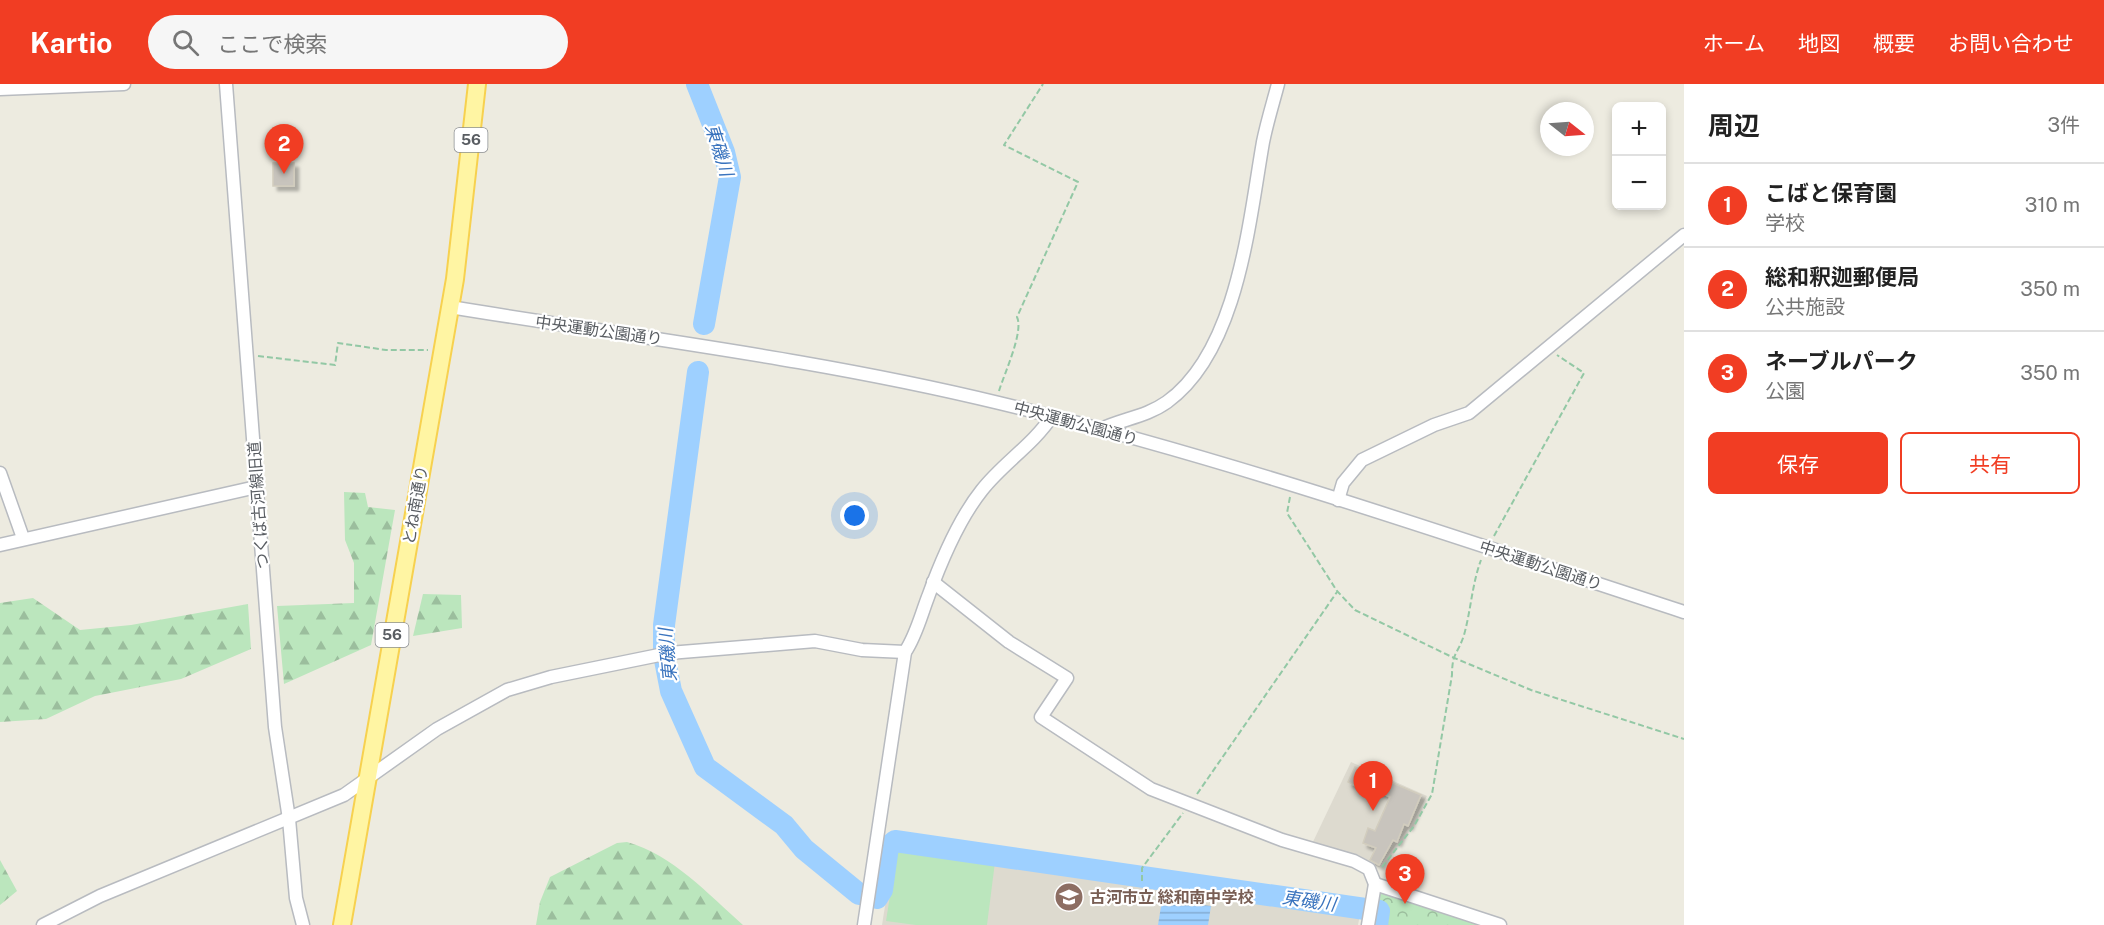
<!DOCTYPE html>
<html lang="ja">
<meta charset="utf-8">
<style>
:root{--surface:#fff;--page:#f6f6f6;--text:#222;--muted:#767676;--line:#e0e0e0;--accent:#f13d23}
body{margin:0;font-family:"Public Sans","Noto Sans JP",sans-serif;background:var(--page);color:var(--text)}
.controls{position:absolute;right:18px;top:18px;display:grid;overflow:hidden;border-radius:9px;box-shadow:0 3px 9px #0003}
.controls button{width:54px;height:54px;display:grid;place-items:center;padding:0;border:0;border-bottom:2px solid var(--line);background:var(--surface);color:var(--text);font:30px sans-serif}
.compass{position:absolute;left:1540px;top:18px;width:54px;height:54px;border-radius:50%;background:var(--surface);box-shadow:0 3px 9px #0003;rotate:107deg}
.you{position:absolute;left:855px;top:432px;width:21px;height:21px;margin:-15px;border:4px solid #fff;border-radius:50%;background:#1a73e8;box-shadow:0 0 0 9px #1a73e833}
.badge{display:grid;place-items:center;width:39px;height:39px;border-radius:50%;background:var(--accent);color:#fff;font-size:20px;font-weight:700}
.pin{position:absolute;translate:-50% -50px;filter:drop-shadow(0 2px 3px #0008)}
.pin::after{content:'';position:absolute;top:32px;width:21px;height:18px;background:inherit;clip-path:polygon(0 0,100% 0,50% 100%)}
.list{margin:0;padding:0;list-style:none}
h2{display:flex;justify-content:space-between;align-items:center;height:78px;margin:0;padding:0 24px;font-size:26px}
h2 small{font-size:20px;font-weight:400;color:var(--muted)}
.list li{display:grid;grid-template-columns:39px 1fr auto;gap:18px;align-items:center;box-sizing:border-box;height:84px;padding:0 24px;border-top:2px solid var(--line)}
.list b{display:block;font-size:22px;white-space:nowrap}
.list p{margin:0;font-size:20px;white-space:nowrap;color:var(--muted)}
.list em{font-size:20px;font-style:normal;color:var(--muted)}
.actions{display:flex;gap:12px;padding:18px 24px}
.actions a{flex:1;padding:14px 0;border:2px solid var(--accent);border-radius:9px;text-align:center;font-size:21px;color:var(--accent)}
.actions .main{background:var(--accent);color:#fff}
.icon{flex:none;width:33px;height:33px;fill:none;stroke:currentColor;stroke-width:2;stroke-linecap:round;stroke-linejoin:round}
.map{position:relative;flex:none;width:1684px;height:841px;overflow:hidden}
header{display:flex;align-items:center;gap:36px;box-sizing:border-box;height:84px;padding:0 30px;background:var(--accent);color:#fff}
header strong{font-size:28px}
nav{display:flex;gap:33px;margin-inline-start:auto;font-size:21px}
.search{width:420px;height:54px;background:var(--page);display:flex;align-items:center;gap:15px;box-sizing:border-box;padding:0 21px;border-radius:33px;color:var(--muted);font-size:22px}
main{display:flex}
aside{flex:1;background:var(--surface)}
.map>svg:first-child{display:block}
.education{fill:#dddacf}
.green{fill:#bbe6bd}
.forest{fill:url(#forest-firs)}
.park{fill:url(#park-crowns)}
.water{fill:url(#water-rules)}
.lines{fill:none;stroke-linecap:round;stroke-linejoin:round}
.river{stroke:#9ed0ff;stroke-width:22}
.building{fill:#c8c4bd;stroke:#d2cdbe;stroke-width:1.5;filter:url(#shadow)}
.minor-casing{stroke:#b8bbc0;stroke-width:15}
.major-casing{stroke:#f7d14f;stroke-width:20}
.path{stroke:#93c8a5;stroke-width:2;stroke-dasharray:6 3;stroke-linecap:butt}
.minor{stroke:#fff;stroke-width:12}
.major{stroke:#fff5a3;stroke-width:16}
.labels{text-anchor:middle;stroke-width:4.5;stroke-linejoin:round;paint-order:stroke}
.shield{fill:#fff;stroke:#8b8e91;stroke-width:1.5}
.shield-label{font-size:15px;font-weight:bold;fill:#595d62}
.street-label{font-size:16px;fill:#595d62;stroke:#fff}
.education-label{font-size:16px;font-weight:bold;fill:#785e54;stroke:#fff;text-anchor:start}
.water-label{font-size:18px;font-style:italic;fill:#3a74be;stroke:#fff}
</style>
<header>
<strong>Kartio</strong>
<div class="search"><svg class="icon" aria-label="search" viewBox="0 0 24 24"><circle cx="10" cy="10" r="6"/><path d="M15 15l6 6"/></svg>ここで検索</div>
<nav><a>ホーム</a><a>地図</a><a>概要</a><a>お問い合わせ</a></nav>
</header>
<main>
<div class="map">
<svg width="1684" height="841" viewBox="0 0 1684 841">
<defs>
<pattern id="forest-firs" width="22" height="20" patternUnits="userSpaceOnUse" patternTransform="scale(1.5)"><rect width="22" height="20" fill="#bbe6bd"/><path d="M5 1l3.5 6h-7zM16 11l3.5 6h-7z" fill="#9bbe9d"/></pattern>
<pattern id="park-crowns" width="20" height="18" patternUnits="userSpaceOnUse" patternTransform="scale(1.5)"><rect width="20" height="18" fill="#bbe6bd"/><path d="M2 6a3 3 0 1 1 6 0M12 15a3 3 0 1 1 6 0" fill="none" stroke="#9bbe9d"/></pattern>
<pattern id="water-rules" width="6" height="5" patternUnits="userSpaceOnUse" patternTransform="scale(1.5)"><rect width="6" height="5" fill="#9ed0ff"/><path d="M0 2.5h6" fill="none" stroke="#84acd2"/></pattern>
<filter id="shadow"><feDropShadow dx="4.5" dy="4.5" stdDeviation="1.5" flood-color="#0004"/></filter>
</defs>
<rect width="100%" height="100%" fill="#edebe0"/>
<!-- education -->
<g class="education">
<path d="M1351 678 1427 712 1411 741 1379 783 1311 762Z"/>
<path d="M895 759 1360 830 1358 841H882Z"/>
</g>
<!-- green -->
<path class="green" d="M898 761 995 778 987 841H916L886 837Z"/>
<!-- forest -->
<g class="forest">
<path d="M344 408 365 409 368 423 395 426 371 561 284 600 277 522 354 519V479L345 456Z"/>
<path d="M423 510 461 511 462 544 413 552Z"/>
<path d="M33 514 80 546 131 541 248 520 251 565 181 595 95 612 46 635 0 638V519Z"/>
<path d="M627 758C673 771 708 810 743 841H536L540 818 550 793 617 759Z"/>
<path d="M0 776 17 807 0 821Z"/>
</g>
<!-- park -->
<path class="park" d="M1375 800 1501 841H1370Z"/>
<!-- water -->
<path class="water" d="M1162 816 1211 822 1208 841H1158Z"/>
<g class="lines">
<!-- river -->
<g class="river">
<path d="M697 0 724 68 730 93 704 240"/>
<path d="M698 288 664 541V571L671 607 705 683 784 741 804 765 859 810"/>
<path d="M877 814 882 806 888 763 895 757 1379 827 1377 841"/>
</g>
</g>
<!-- building -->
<g class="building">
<rect x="273" y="79" width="21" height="23"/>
<path d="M1355 683 1421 711 1408 742 1404 740 1397 758 1393 756 1379 781 1370 776 1376 764 1363 759 1368 744 1375 747 1390 713 1367 702 1364 706 1348 698Z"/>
</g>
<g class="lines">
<!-- minor casing -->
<g class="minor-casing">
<g id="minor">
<path d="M226 0 275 643 289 735 296 814 303 841"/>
<path d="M0 5 124 0"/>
<path d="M450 223C633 253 818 275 999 319 1231 375 1457 454 1684 528"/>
<path d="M1099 346C1121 335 1146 333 1167 318 1238 267 1249 138 1263 58 1267 38 1273 19 1278 0"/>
<path d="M0 389 23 454"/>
<path d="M1338 416 1343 399 1362 376 1434 341 1469 329 1684 151"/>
<path d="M0 461 256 403"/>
<path d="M933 498 1009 558 1067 594 1041 633 1151 705 1282 756 1354 777 1369 785 1375 800 1368 841"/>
<path d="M1375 800 1500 841"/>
<path d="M43 841 100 812 344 711 437 645 507 606 551 593 669 569 815 557 862 566 905 568"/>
<path d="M864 841 905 568C916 552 921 531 928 513 941 477 958 436 982 406 1003 379 1033 361 1052 332"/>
</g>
</g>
<!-- major casing -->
<g class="major-casing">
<path id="major" d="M342 841 455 195 477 0"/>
</g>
<!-- path -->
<g class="path">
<path d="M258 272 335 281 338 259 386 266H428"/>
<path d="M999 307C1004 290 1024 248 1017 233L1078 98 1004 61 1043 0"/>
<path d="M1290 413 1287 429 1337 507 1355 526 1452 573 1531 606 1684 655"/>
<path d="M1494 452 1584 289 1557 271"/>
<path d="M1197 710 1337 508"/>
<path d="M1382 783 1414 742 1432 710 1452 591C1452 568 1458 570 1464 551 1471 526 1472 500 1481 476"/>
<path d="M1142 797V784L1183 729"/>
</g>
<!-- minor -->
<use href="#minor" class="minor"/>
<!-- major -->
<use href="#major" class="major"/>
</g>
<!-- icons -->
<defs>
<g id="school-disc" transform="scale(1.5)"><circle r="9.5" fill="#8d6e63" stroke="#fff"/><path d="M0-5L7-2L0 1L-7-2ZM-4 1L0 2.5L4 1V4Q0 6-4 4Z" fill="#fff"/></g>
</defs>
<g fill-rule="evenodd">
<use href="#school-disc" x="1069" y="813"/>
</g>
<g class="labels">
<!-- shield labels -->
<g class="shield">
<rect x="454.5" y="44" width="33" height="24" rx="4.5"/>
<rect x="375.5" y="539" width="33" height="24" rx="4.5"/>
</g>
<g class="shield-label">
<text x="471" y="61">56</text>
<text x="392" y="556">56</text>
</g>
<!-- street labels -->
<g class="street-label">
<text transform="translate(599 246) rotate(8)" y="6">中央運動公園通り</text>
<text transform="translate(1076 339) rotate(15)" y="6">中央運動公園通り</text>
<text transform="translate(258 421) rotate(-94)" y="6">つくば古河線旧道</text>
<text transform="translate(415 421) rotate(-80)" y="6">とね南通り</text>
<text transform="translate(1541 481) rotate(18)" y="6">中央運動公園通り</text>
</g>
<!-- education labels -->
<g class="education-label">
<text x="1090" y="819">古河市立 総和南中学校</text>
</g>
<!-- water labels -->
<g class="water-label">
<text transform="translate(719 66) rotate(73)" y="6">東磯川</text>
<text transform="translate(668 571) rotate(-95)" y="6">東磯川</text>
<text transform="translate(1309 817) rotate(8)" y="6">東磯川</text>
</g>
</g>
</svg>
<div class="controls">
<button>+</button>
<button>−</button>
</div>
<svg class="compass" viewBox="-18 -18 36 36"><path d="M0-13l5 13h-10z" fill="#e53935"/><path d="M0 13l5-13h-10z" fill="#767676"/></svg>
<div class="you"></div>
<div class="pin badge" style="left:1373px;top:727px">1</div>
<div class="pin badge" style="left:284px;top:90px">2</div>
<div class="pin badge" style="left:1405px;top:820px">3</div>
</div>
<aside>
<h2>周辺<small>3件</small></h2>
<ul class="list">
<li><span class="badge">1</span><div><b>こばと保育園</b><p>学校</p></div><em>310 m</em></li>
<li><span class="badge">2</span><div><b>総和釈迦郵便局</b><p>公共施設</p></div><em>350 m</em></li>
<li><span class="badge">3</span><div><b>ネーブルパーク</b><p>公園</p></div><em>350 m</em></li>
</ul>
<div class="actions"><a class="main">保存</a><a>共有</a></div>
</aside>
</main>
